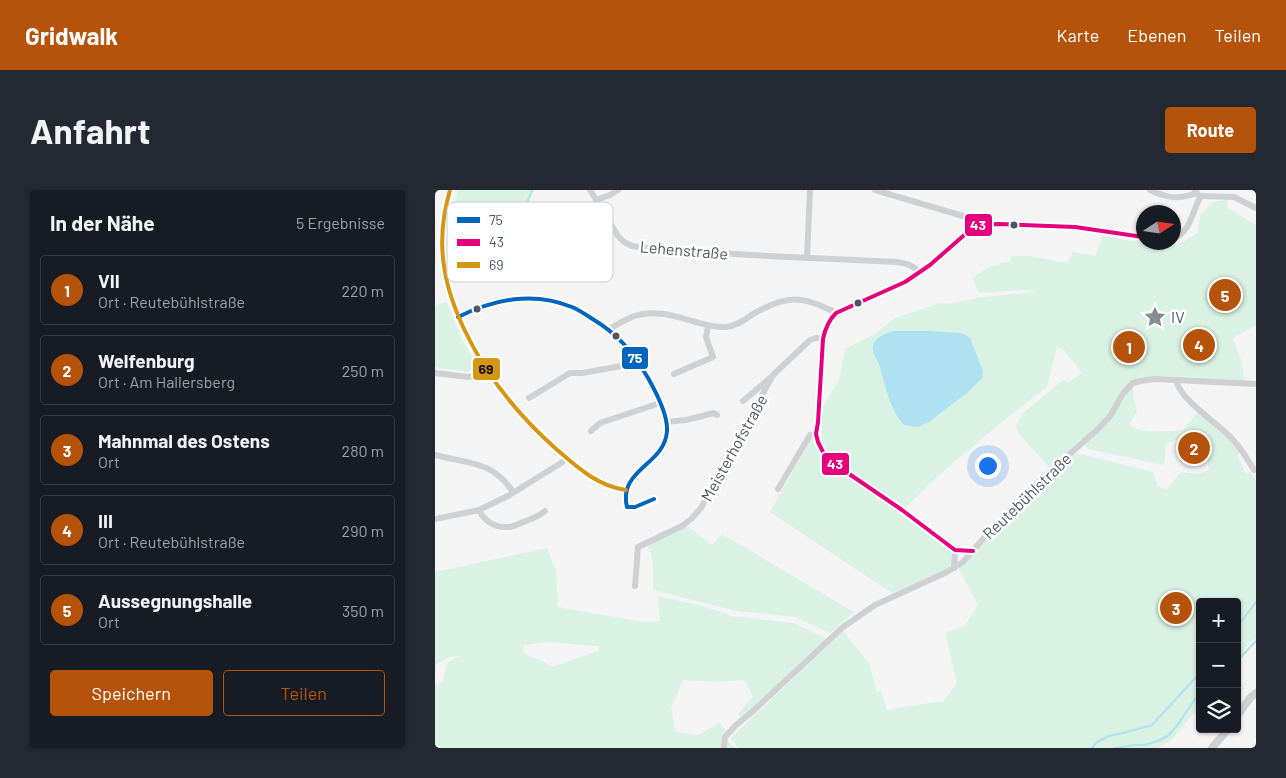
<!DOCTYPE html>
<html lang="de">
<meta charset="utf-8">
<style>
:root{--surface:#171b24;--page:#242831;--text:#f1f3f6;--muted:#9ea1a6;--line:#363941;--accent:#b45309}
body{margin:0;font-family:Barlow,sans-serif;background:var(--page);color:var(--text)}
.controls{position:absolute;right:15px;bottom:15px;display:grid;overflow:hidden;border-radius:5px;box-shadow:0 1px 4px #0004}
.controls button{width:45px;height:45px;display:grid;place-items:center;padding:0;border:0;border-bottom:1px solid var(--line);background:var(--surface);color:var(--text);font:25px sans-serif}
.compass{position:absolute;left:701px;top:15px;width:45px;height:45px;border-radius:50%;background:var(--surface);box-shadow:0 1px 4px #0004;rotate:78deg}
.you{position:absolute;left:552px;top:275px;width:18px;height:18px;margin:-12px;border:4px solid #fff;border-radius:50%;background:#1a73e8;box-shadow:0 0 0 8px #1a73e833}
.badge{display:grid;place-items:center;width:32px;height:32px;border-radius:50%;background:var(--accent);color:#fff;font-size:16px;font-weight:700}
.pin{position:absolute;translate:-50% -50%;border:2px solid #fff;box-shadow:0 1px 5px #0006}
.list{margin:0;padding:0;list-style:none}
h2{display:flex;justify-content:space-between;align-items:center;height:65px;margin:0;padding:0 20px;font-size:21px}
h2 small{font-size:16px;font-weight:400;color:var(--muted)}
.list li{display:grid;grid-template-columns:32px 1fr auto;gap:15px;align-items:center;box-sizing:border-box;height:70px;margin:0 10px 10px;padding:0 10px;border:1px solid var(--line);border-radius:5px}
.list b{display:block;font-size:19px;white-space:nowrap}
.list p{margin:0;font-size:16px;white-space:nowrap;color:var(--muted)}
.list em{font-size:16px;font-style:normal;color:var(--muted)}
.actions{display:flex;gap:10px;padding:15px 20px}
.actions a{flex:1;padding:11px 0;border:1px solid var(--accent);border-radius:5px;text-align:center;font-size:18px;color:var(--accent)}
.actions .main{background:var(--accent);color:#fff}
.icon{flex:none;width:28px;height:28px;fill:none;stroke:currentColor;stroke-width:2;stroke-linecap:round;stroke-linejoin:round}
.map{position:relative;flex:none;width:821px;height:558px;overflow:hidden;border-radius:5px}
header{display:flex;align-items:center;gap:30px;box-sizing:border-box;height:70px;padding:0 25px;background:var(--accent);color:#fff}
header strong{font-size:24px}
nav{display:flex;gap:28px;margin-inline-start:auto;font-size:18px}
.intro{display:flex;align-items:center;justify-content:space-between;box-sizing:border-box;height:120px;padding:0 30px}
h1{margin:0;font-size:35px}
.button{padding:12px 22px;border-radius:5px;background:var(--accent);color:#fff;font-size:18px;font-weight:700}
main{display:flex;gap:30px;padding:0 30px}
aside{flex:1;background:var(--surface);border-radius:5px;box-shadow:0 1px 4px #0004}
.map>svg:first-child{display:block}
.green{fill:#d9f2e3;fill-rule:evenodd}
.water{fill:#aee2f0}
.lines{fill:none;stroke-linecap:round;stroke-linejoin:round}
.stream{stroke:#aee2f0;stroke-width:2}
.minor{stroke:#ced0d2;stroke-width:6}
.tertiary{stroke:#ced0d2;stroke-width:8}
.bus-1-casing{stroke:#fff;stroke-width:8}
.bus-2-casing{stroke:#fff;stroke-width:8}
.bus-3-casing{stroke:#fff;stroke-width:8}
.bus-1{stroke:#0065bd;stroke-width:4}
.bus-2{stroke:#e5007d;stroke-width:4}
.bus-3{stroke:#d49613;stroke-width:4}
.bus-dot{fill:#4a5661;stroke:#fff;stroke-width:2}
.labels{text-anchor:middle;stroke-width:5;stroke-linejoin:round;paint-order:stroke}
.street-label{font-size:16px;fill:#4a5661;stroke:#fff}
.poi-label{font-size:16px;fill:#4a5661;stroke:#fff;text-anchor:start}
.key{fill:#fff;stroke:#c9ccd0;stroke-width:1}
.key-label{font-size:14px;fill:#4a5661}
.line-badge{stroke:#fff;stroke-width:2}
.badge-label{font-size:14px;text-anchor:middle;font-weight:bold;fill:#fff}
.pale-badge-label{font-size:14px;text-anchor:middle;font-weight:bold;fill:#111}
</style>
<header>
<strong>Gridwalk</strong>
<nav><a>Karte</a><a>Ebenen</a><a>Teilen</a></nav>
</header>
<div class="intro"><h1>Anfahrt</h1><a class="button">Route</a></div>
<main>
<aside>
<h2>In der Nähe<small>5 Ergebnisse</small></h2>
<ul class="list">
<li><span class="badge">1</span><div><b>VII</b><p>Ort · Reutebühlstraße</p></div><em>220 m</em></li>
<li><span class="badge">2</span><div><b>Welfenburg</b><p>Ort · Am Hallersberg</p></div><em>250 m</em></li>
<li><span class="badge">3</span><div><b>Mahnmal des Ostens</b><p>Ort</p></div><em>280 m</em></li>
<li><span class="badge">4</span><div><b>III</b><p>Ort · Reutebühlstraße</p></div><em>290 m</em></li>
<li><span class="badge">5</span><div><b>Aussegnungshalle</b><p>Ort</p></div><em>350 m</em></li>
</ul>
<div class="actions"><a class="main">Speichern</a><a>Teilen</a></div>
</aside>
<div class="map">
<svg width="821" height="558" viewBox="0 0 821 558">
<rect width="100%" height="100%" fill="#f4f4f4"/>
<!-- green -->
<g class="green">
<path d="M23 0H99L84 35 72 57 51 69 17 78 16 67C26 65 37 64 47 61 72 52 85 28 91 3 89 6 88 13 86 17 71 55 53 58 16 66 16 43 17 22 23 0Z"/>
<path d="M792 10V18L821 35V135L798 148 806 170 810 192 741 190 698 194V205L702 221 694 234C705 245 732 241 748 240L763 222 787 242 805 262 802 265 811 284 816 282 821 291V449L813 452 802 477V412H765V516L737 549 723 558H303L296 548 408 441 434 473 442 502 446 501 452 521 462 518 509 511 522 493 510 443 530 436 543 415 524 379 586 312 596 311 601 307 603 297 639 264 650 265 718 282 723 297 732 299 746 282 763 284 774 280 771 261 753 246 731 254 729 275 653 259 645 250 614 277 584 244 581 236 588 223 628 190 634 192 647 183 629 160 622 157 612 197 573 227 504 285 469 319 407 275 391 260 387 254V219L404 190 410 159 440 144 460 128 505 113 512 114 548 107 588 103 591 104 601 101 587 100 544 103 537 88 556 76 565 75V73L575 72 576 66H594L632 73 638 62 661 66 667 46 726 56C742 57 749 52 762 43L766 24 777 12Z"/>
<path d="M12 112 26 148 42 176 33 182 0 177V117H2V114Z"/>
<path d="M377 248 385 260 398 274 515 359C517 368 518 373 512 380L457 403 335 322Z"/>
<path d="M252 336 277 355 287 344 419 422 395 443 360 427 301 421 218 400C219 385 219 371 213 356L224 347 243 341Z"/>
<path d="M112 358 121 381 123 417 208 432 225 431 223 406 267 416 293 424 295 426 359 433 391 448 306 529 303 524 318 506 309 490 282 492 248 490 236 518 241 542 263 545 285 533 290 539 287 547 301 558H0V494L7 493 12 473 26 466 14 467 0 475V382ZM112 452 163 456H164L163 461 117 477 107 471 93 466 88 460 89 455Z"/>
</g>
<!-- water -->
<path class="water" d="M460 141H492L527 143 535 148 548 181 547 188 532 203 494 232 483 237 469 235C466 231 462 227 460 222 452 207 449 190 444 174 442 168 436 163 438 155 441 146 452 143 460 141Z"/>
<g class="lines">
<!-- stream -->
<g class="stream">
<path d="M16 71C31 68 57 65 68 55 80 43 91 16 97 0"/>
<path d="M802 437 821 412"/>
<path d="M802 471 821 451"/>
<path d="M657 558 662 552 674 546 688 543 717 535 765 483"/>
<path d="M679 558 700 555H710L723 551 734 545 744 533 760 509 765 505"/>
</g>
<!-- minor -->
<g class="minor">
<path d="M15 0C8 24 5 50 9 76 12 98 20 120 30 141 52 187 82 224 120 258 142 277 162 296 191 300"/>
<path d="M155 0 183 46 189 52 197 56 217 59 333 66 462 72C473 74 478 75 485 83"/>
<path d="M440 0 528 26 535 29 539 37"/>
<path d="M715 0C732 8 744 10 761 3"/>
<path d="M760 0 763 5 766 6 799 7 821 18"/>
<path d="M161 10 175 5 183 0"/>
<path d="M738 49C756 42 757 21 766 6"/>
<path d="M372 68 375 0"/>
<path d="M23 127C60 109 98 101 137 117 144 120 150 124 156 128 183 144 198 162 213 188 221 202 233 225 232 241 230 275 183 279 192 317H200L219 309"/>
<path d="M173 140C181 135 189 130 197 127 216 119 238 125 257 131 268 134 279 138 291 137 301 136 310 130 318 124 351 105 367 105 401 123"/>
<path d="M0 183 33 187 40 186 51 180"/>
<path d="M239 184 278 167 271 147 273 136"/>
<path d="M741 190C745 209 777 229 791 243 803 253 811 267 819 280"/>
<path d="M94 208 135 183H147L204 173"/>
<path d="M308 211 335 188"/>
<path d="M231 232 251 230 279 223 282 225"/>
<path d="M156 241 165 233 225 213"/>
<path d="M0 265C33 274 57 270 78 302"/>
<path d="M343 299 375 245 381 244"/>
<path d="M44 320C49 331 60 338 73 337 78 337 84 334 88 332 96 329 103 327 110 321"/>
<path d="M0 329 44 320 73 306 126 273 132 268"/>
<path d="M538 361 520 360 467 320 404 277 389 264 383 252 381 244 383 232 388 149C390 139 393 131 401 123L470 92 495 75 535 40 543 35 562 34 640 37 708 47"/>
<path d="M519 378 520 360"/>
<path d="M200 396 203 357 247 336 256 329 266 318 338 185 375 150 381 148 388 149"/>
<path d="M289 556 290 547 300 536 317 522 408 437 440 415 512 382 528 372 560 335 585 310 613 283 662 240 676 225 687 205 694 197 698 193 706 191 719 189 821 194"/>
</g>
<!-- tertiary -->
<g class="tertiary">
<path d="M802 526 815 508 821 503"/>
<path d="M777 558 793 539"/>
</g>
<!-- bus-1 casing -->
<g class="bus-1-casing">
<path id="bus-1" d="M23 127C60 109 98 101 137 117 144 120 150 124 156 128 183 144 198 162 213 188 221 202 233 225 232 241 230 275 183 279 192 317H200L219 309"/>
</g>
<!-- bus-2 casing -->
<g class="bus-2-casing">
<path id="bus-2" d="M538 361 520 360 467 320 404 277 389 264 383 252 381 244 383 232 388 149C390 139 393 131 401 123L470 92 495 75 535 40 543 35 562 34 640 37 708 47"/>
</g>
<!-- bus-3 casing -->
<g class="bus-3-casing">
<path id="bus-3" d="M15 0C8 24 5 50 9 76 12 98 20 120 30 141 52 187 82 224 120 258 142 277 162 296 191 300"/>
</g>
<!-- bus-1 -->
<use href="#bus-1" class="bus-1"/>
<!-- bus-2 -->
<use href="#bus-2" class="bus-2"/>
<!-- bus-3 -->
<use href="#bus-3" class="bus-3"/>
</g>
<!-- icons -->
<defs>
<g id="sight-bare" transform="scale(1.725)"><path d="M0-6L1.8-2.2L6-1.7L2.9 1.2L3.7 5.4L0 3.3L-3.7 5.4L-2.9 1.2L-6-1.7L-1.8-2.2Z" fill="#868d94" stroke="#fff" stroke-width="2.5" paint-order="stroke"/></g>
</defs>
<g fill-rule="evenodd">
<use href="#sight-bare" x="720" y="127"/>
</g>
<!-- markers -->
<g class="bus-dot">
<circle cx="579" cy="35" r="4.5"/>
<circle cx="423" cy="113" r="4.5"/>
<circle cx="42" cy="119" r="4.5"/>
<circle cx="181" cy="146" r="4.5"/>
</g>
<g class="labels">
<!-- street labels -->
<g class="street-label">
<text transform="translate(249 60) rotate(5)" y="6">Lehenstraße</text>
<text transform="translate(299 258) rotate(-61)" y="6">Meisterhofstraße</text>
<text transform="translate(592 306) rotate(-44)" y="6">Reutebühlstraße</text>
</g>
<!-- poi labels -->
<g class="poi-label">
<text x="736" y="133">IV</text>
</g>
</g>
<!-- legend -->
<rect x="12" y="12" width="166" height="80" rx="8" class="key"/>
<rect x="22" y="27" width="23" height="6" fill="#0065bd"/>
<rect x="22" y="49" width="23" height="7" fill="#e5007d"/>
<rect x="22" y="72" width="23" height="6" fill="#d49613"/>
<g class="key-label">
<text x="54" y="35">75</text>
<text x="54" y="57">43</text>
<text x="54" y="80">69</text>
</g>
<g class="line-badge">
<rect x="529" y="23" width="29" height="24" rx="5" fill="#e5007d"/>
<rect x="186" y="156" width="28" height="24" rx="5" fill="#0065bd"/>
<rect x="37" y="167" width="29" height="24" rx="5" fill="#d49613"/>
<rect x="386" y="262" width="29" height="24" rx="5" fill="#e5007d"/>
</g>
<g class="badge-label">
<text x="543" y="40">43</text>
<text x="200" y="173">75</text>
<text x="400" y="279">43</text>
</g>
<g class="pale-badge-label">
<text x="51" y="184">69</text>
</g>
</svg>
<div class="controls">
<button>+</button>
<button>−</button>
<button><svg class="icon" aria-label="layers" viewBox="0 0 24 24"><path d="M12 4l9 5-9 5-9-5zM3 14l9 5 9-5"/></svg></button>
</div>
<svg class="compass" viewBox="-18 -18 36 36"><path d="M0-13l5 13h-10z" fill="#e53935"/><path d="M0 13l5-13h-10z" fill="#9ea1a6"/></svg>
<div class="you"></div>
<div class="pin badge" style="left:694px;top:157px">1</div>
<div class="pin badge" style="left:759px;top:258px">2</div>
<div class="pin badge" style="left:741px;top:418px">3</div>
<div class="pin badge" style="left:764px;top:155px">4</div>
<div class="pin badge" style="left:790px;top:105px">5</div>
</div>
</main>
